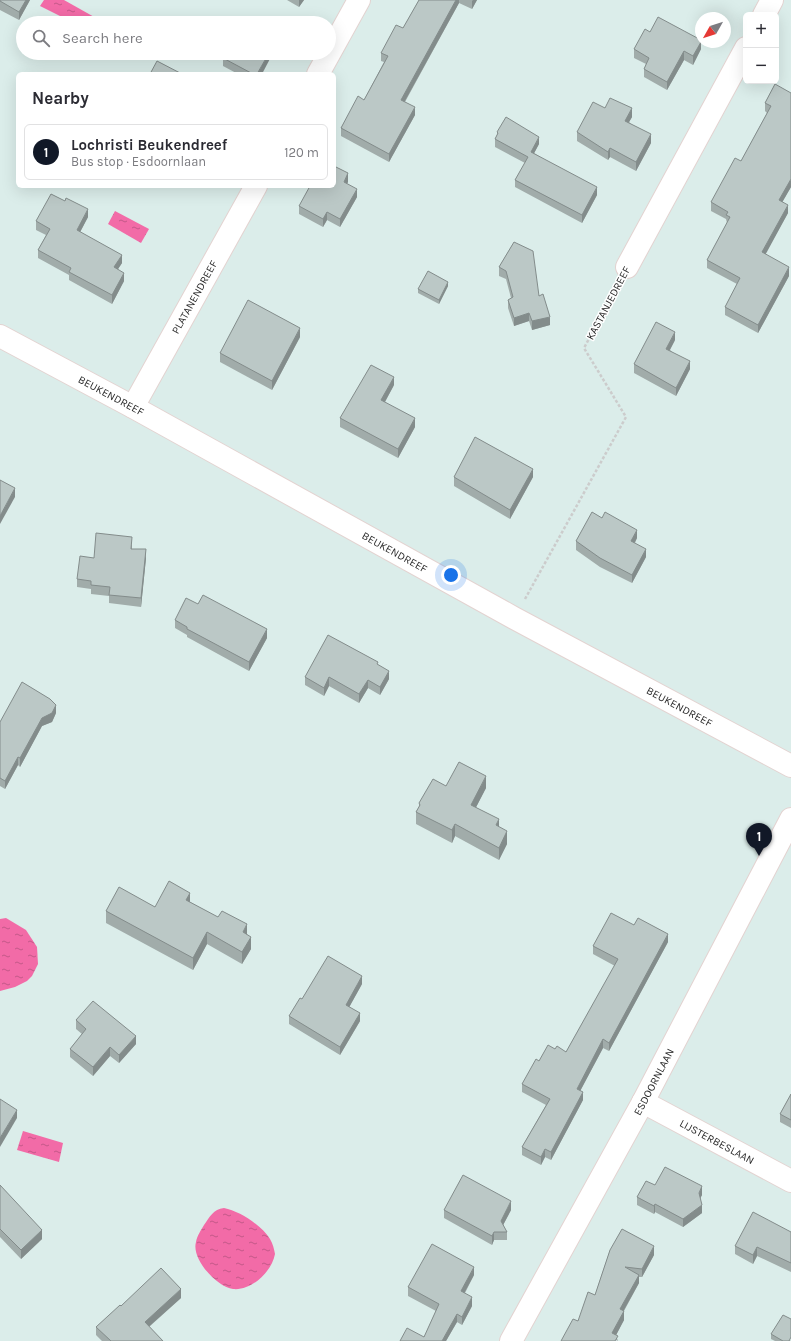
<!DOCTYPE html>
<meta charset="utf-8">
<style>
:root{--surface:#fff;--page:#f2f2f3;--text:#2b2b33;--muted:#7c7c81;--line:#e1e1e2;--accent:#111827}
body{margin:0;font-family:Karla,sans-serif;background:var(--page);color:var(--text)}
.controls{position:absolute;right:12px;top:12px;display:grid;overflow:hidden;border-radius:6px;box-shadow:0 4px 16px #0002}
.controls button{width:36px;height:36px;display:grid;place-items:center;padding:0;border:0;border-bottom:1px solid var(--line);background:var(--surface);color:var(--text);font:20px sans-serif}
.compass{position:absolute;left:695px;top:12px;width:36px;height:36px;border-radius:50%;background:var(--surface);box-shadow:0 4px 16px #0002;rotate:231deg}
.you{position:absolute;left:451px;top:575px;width:14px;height:14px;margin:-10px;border:3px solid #fff;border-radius:50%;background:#1a73e8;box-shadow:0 0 0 6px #1a73e833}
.badge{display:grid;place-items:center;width:26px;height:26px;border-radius:50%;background:var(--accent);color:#fff;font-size:13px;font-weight:700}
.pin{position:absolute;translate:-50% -33px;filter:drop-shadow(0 1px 2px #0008)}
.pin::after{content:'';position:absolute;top:21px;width:14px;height:12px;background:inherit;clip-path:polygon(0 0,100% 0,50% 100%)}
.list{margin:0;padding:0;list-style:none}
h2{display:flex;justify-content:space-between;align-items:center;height:52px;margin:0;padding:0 16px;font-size:17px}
h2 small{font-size:13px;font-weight:400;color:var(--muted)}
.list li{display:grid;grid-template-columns:26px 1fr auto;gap:12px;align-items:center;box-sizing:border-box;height:56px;margin:0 8px 8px;padding:0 8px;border:1px solid var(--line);border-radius:6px}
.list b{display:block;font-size:15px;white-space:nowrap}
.list p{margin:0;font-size:13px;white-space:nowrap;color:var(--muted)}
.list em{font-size:13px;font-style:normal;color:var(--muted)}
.icon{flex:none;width:22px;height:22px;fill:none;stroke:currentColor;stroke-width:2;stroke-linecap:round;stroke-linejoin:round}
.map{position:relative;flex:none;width:791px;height:1341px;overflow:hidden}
.search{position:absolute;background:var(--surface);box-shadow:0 4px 16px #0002;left:16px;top:16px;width:320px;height:44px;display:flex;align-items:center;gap:10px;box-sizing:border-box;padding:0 14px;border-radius:22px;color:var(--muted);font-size:15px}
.panel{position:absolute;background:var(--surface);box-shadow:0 4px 16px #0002;left:16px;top:72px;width:320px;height:116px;border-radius:6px}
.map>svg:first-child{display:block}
.water{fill:url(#water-ripples)}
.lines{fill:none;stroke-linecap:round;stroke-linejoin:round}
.minor-casing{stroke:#e3d3d1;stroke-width:24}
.path{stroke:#ccc;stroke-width:2.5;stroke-dasharray:3 2;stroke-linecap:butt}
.minor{stroke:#fff;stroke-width:22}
.wall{fill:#a1acaa}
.shaded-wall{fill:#838c8b}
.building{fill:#bbc8c6;stroke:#838c8b}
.labels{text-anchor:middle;stroke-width:3;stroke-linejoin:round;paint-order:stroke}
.street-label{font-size:11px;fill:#2a2a2a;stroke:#fff}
</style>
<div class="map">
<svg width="791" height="1341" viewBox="0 0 791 1341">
<defs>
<pattern id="water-ripples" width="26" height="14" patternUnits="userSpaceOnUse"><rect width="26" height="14" fill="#f26ba7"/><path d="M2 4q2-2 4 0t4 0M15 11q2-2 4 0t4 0" fill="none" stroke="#c45888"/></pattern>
</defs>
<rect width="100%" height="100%" fill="#dbedea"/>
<!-- water -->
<g class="water">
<path d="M44 0H64L96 18 93 23H74L40 6Z"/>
<path d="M115 211 149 229 141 243 108 224Z"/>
<path d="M6 918 26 930 37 947 38 964 32 976 27 981 15 987 0 991V919Z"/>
<path d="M23 1131 63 1143 59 1162 17 1150Z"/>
<path d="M224 1208C240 1211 262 1226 270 1239 273 1244 274 1249 275 1254 272 1271 252 1291 233 1289 217 1287 191 1259 196 1242 197 1236 201 1230 204 1225 210 1217 213 1209 224 1208Z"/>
</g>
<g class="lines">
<!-- minor casing -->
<g class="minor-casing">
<g id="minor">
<path d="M764 15 772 0"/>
<path d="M318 74 359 0"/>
<path d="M627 267 746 48"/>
<path id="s1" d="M0 336 133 407 514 618 791 766"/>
<path id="s2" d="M133 407 256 186"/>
<path id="s3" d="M643 1102 791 1181"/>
<path id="s4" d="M511 1341 643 1102 791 819"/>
</g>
</g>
<!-- path -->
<path class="path" d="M525 599 626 417 584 348 617 287"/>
<!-- minor -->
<use href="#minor" class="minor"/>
</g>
<!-- wall -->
<g class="wall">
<path d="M0 0H30L19 20 0 10Z"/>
<path d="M287 0H304L299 7Z"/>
<path d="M419 0H477L472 9 459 3 405 102 415 115 389 162 341 136V128L364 100 384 62 381 61V53L403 28Z"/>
<path d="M650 32 701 42V49L693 65 684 60 667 90 644 77V69L646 64 634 58V49Z"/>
<path d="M223 58 262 74H238L223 66Z"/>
<path d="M775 84 791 187 782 202 788 213 765 254 789 276 758 333 725 315V307L737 284 707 268V260L727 223 726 219 711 211V202L741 161 767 113 765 111V103Z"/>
<path d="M605 108 632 117 629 122 651 143 636 171 610 157 608 160 577 141V132Z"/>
<path d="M497 132 539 144 534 153 597 195 582 223 515 187V180L525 163 495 147V139L497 135Z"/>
<path d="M348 182 347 184 357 197 340 227 327 220 323 227 299 214V206Z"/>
<path d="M88 217 80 232 122 263 118 269 124 281 112 304 69 280V275L38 258V250L46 235 36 230V221Z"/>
<path d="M514 242 539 296 550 325 532 330 529 321 514 326 508 308V300L511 298 506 279 499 276V267Z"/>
<path d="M448 286 439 304 418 293V289Z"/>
<path d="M300 337 272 390 220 362V353Z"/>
<path d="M675 340 670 350 690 369 676 396 634 373V364Z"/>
<path d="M394 385 385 402 415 427 398 458 340 427V418Z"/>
<path d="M454 477H533L510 519 454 486Z"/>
<path d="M637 538 635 543 646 557 632 583 600 567 576 550V541Z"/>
<path d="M132 545V549L146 558 141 607 109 603V596L91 594V589L77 587V579L94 558Z"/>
<path d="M198 604 267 638 249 671 187 637V635L175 628V620Z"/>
<path d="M378 665 389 679 380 695 368 688 359 703 329 686 324 696 305 685V677Z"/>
<path d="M56 713 52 722 42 726 20 767 18 765 5 789 0 786V722Z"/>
<path d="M446 786 486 788 476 807 499 827 507 844 499 860 455 836 452 843 416 824V812L419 807V803Z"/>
<path d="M190 902 247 934 251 949 242 964 207 944 193 970 106 923V911L155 907Z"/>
<path d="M634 925 668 942 609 1051 603 1048 580 1091 583 1100 551 1160 545 1157 541 1165 522 1155V1147L546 1105 522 1092V1084L555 1049 566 1052 615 966 593 954V946Z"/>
<path d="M362 984 349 1007 360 1021 340 1055 289 1024V1016L302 999Z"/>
<path d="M76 1020 136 1044 119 1063 110 1056 93 1076 70 1057V1049L82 1034 76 1029Z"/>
<path d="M791 1094V1128L780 1122V1114Z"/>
<path d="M0 1185 42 1239 21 1259 0 1237Z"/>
<path d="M655 1185 702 1195 700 1198 702 1213 683 1227 655 1212 654 1214 637 1205V1197Z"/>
<path d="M444 1210H511L503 1225 507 1232V1240H494L492 1245 444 1218Z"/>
<path d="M791 1232V1272L757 1256 753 1264 735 1254V1246Z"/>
<path d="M610 1250 654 1255 642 1277H639V1283L624 1311V1320L616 1335 618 1341 578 1321 595 1295Z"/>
<path d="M474 1275 465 1293 472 1306 462 1325 457 1322 446 1341H400L424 1337 436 1311 408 1296V1287Z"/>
<path d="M181 1298 149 1327 163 1341H102L96 1335V1327L121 1306Z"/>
<path d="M771 1334 791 1341H775L771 1339Z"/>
</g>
<!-- shaded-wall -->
<g class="shaded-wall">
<path d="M26 0H30L19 20V12Z"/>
<path d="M299 0H304L299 7Z"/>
<path d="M456 0H459V3L401 108V100Z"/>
<path d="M473 0H477L472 9V1Z"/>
<path d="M701 42V49L693 65V56Z"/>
<path d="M684 51V60L667 90V82Z"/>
<path d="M269 53H273L262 74H257Z"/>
<path d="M415 107V115L389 162V154Z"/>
<path d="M632 108V117L625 129V121Z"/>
<path d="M651 134V143L636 171V162Z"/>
<path d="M539 137V144L531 159V152Z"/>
<path d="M610 148V157L608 160V152Z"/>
<path d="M348 173V182L344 190V182Z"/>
<path d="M791 179V187L779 208V200Z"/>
<path d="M597 187V195L582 223V215Z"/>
<path d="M357 189V197L340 227V219Z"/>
<path d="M788 205V213L762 261V252Z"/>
<path d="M88 209V217L77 238V230Z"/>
<path d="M327 212V220L323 227V219Z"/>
<path d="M122 255V263L114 275V267Z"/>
<path d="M789 267V276L758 333V325Z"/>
<path d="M124 273V281L112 304V295Z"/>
<path d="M448 282V286L439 304V300Z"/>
<path d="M529 313V321L514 326V318Z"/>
<path d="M550 317V325L532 330V321Z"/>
<path d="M300 328V337L272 390V381Z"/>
<path d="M675 332V340L666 357V349Z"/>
<path d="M690 361V369L676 396V388Z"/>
<path d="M394 377V385L381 409V400Z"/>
<path d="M415 418V427L398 458V449Z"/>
<path d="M533 469V477L510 519V510Z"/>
<path d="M15 488V497L0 524V516Z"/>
<path d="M637 530V538L631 549V541Z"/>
<path d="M146 549V558L141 607V598Z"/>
<path d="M646 549V557L632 583V575Z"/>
<path d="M267 629V638L249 671V662Z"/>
<path d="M389 671V679L380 695V687Z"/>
<path d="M329 677V686L324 696V688Z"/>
<path d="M368 680V688L359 703V694Z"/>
<path d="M56 705V713L52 722 42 726 20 767V758L42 718Z"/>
<path d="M18 757V765L5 789V781Z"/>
<path d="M486 776V788L471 817V805Z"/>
<path d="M499 819V832L496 825Z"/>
<path d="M455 824V836L452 843V830Z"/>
<path d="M507 831V844L499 860V848Z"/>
<path d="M190 893V905L186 900Z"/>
<path d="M247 924V936L243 932Z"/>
<path d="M207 932V944L193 970V958Z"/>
<path d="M668 934V942L609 1051V1043Z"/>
<path d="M251 937V949L242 964V952Z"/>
<path d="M362 976V984L346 1013V1005Z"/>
<path d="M360 1013V1021L340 1055V1047Z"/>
<path d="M136 1036V1044L119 1063V1055Z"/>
<path d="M603 1039V1048L577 1097V1089Z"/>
<path d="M110 1047V1056L93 1076V1067Z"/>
<path d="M583 1092V1100L551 1160V1152Z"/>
<path d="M17 1110V1118L0 1147V1138Z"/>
<path d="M545 1149V1157L541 1165V1157Z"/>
<path d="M702 1186V1195L699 1201V1193Z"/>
<path d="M511 1201V1210L501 1229V1221Z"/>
<path d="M655 1204V1212L654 1214V1206Z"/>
<path d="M702 1205V1213L683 1227V1219Z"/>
<path d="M42 1230V1239L21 1259V1250Z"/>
<path d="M494 1232V1240L492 1245V1236Z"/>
<path d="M654 1246V1255L642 1277V1269Z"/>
<path d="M757 1247V1256L753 1264V1255Z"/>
<path d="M474 1267V1275L461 1299V1291Z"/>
<path d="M639 1275V1283L620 1317V1309Z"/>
<path d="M181 1289V1298L145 1330V1322Z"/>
<path d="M472 1297V1306L462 1325V1317Z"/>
<path d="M624 1311V1320L613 1341 612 1333Z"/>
<path d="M457 1314V1322L446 1341H442Z"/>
</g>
<!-- building -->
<g class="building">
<path d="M0 0H26L19 12 0 1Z"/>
<path d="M419 0H456L401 100 415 107 389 154 341 128 358 96 364 100 388 56 381 53 396 25 403 28Z"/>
<path d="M658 17 701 40V42L693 56 684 51 667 82 644 69 649 58 634 49 645 29 650 32Z"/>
<path d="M245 19 253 23H242Z"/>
<path d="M226 53H269L257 74H253L223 58Z"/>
<path d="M157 61 182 74H150Z"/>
<path d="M775 84 791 93V179L779 200 788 205 762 252 789 267 758 325 725 307 740 278 707 260 730 217 726 215 728 212 711 202 735 158 741 161 771 106 765 103Z"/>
<path d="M610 98 632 108 625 121 651 134 636 162 610 148 608 152 577 132 593 102 605 108Z"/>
<path d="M506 117 539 137 531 152 597 187 582 215 515 180 528 157 495 139 498 133 497 132Z"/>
<path d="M334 166 348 173 344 182 357 189 340 219 327 212 323 219 299 206 310 186H334Z"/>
<path d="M51 194 65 201 66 198 88 209 77 230 122 255 114 267 124 273 112 295 69 272 71 268 38 250 50 229 36 221Z"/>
<path d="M514 242 533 251 539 296 543 294 550 317 532 321 529 313 514 318 508 300 513 297 506 271 499 267Z"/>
<path d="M428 271 448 282 439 300 418 289Z"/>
<path d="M248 300 300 328 272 381 220 353Z"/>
<path d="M656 322 675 332 666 349 690 361 676 388 634 364Z"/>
<path d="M371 365 394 377 381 400 415 418 398 449 340 418Z"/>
<path d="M475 437 533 469 510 510 454 477Z"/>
<path d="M0 480 15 488 0 516Z"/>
<path d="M592 512 602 518 605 512 637 530 631 541 646 549 632 575 600 558 576 541Z"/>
<path d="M96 533 132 537 131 549H146L141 598 109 595 110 587 91 585V581L77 579 80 556 94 558Z"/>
<path d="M203 595 267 629 249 662 187 629V627L175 620 186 598 198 604Z"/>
<path d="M328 635 378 662 377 664 389 671 380 687 368 680 359 694 329 677 324 688 305 677Z"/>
<path d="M22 682 50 699 56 705 52 713 42 718 20 758 18 757 5 781 0 778V722Z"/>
<path d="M459 762 486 776 471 805 499 819 496 825 507 831 499 848 455 824 452 830 416 812 420 805 419 803 433 779 446 786Z"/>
<path d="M169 881 190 893 186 900 218 917 222 911 247 924 243 932 251 937 242 952 207 932 193 958 106 911 119 887 155 907Z"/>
<path d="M611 913 634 925 638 918 668 934 609 1043 603 1039 577 1089 583 1092 551 1152 545 1149 541 1157 522 1147 550 1099 522 1084 536 1059 539 1061 548 1045 555 1049 557 1046 566 1052 618 959 593 946Z"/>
<path d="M328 956 362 976 346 1005 360 1013 340 1047 289 1016 300 998 302 999Z"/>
<path d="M93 1001 136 1036 119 1055 110 1047 93 1067 70 1049 86 1029 76 1020Z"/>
<path d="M791 1094V1120L780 1114Z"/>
<path d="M0 1099 17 1110 0 1138Z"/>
<path d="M665 1167 702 1186 699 1193 702 1205 683 1219 655 1204 654 1206 637 1197 646 1181 655 1185Z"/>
<path d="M463 1175 511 1201 501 1221 507 1232H494L492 1236 444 1210Z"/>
<path d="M0 1185 42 1230 21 1250 0 1229Z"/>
<path d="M753 1212 791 1232V1263L757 1247 753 1255 735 1246Z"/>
<path d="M622 1229 654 1246 642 1269 625 1267 639 1275 620 1309 624 1311 612 1333 618 1336 615 1341H561L573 1319 578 1321 588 1292 595 1295 610 1250Z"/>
<path d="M432 1244 474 1267 461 1291 472 1297 462 1317 457 1314 442 1341H400L407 1328 424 1337 439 1304 408 1287Z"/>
<path d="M161 1268 181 1289 145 1322 163 1341H111L96 1327 120 1305 121 1306Z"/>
<path d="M783 1315 791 1319V1337L789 1341H783L771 1334Z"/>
</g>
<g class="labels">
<!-- street labels -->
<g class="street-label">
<text dy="4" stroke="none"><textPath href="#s2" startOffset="126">PLATANENDREEF</textPath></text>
<text transform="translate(608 303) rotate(-62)" y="4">KASTANJEDREEF</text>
<text dy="4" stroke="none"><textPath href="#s1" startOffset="126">BEUKENDREEF</textPath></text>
<text dy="4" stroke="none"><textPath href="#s1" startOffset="450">BEUKENDREEF</textPath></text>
<text dy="4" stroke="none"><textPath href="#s1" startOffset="774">BEUKENDREEF</textPath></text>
<text dy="4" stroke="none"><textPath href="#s4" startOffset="296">ESDOORNLAAN</textPath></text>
<text dy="4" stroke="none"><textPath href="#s3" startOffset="84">LIJSTERBESLAAN</textPath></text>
</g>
</g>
</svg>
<div class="controls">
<button>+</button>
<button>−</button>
</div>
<svg class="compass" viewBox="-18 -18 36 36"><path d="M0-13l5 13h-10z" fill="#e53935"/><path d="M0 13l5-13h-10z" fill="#7c7c81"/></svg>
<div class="you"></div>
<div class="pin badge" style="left:759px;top:856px">1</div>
<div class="search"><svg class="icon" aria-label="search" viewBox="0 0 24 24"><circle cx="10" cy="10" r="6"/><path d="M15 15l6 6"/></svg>Search here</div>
<section class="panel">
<h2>Nearby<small></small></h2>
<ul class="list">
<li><span class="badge">1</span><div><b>Lochristi Beukendreef</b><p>Bus stop · Esdoornlaan</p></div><em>120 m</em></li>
</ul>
</section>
</div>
